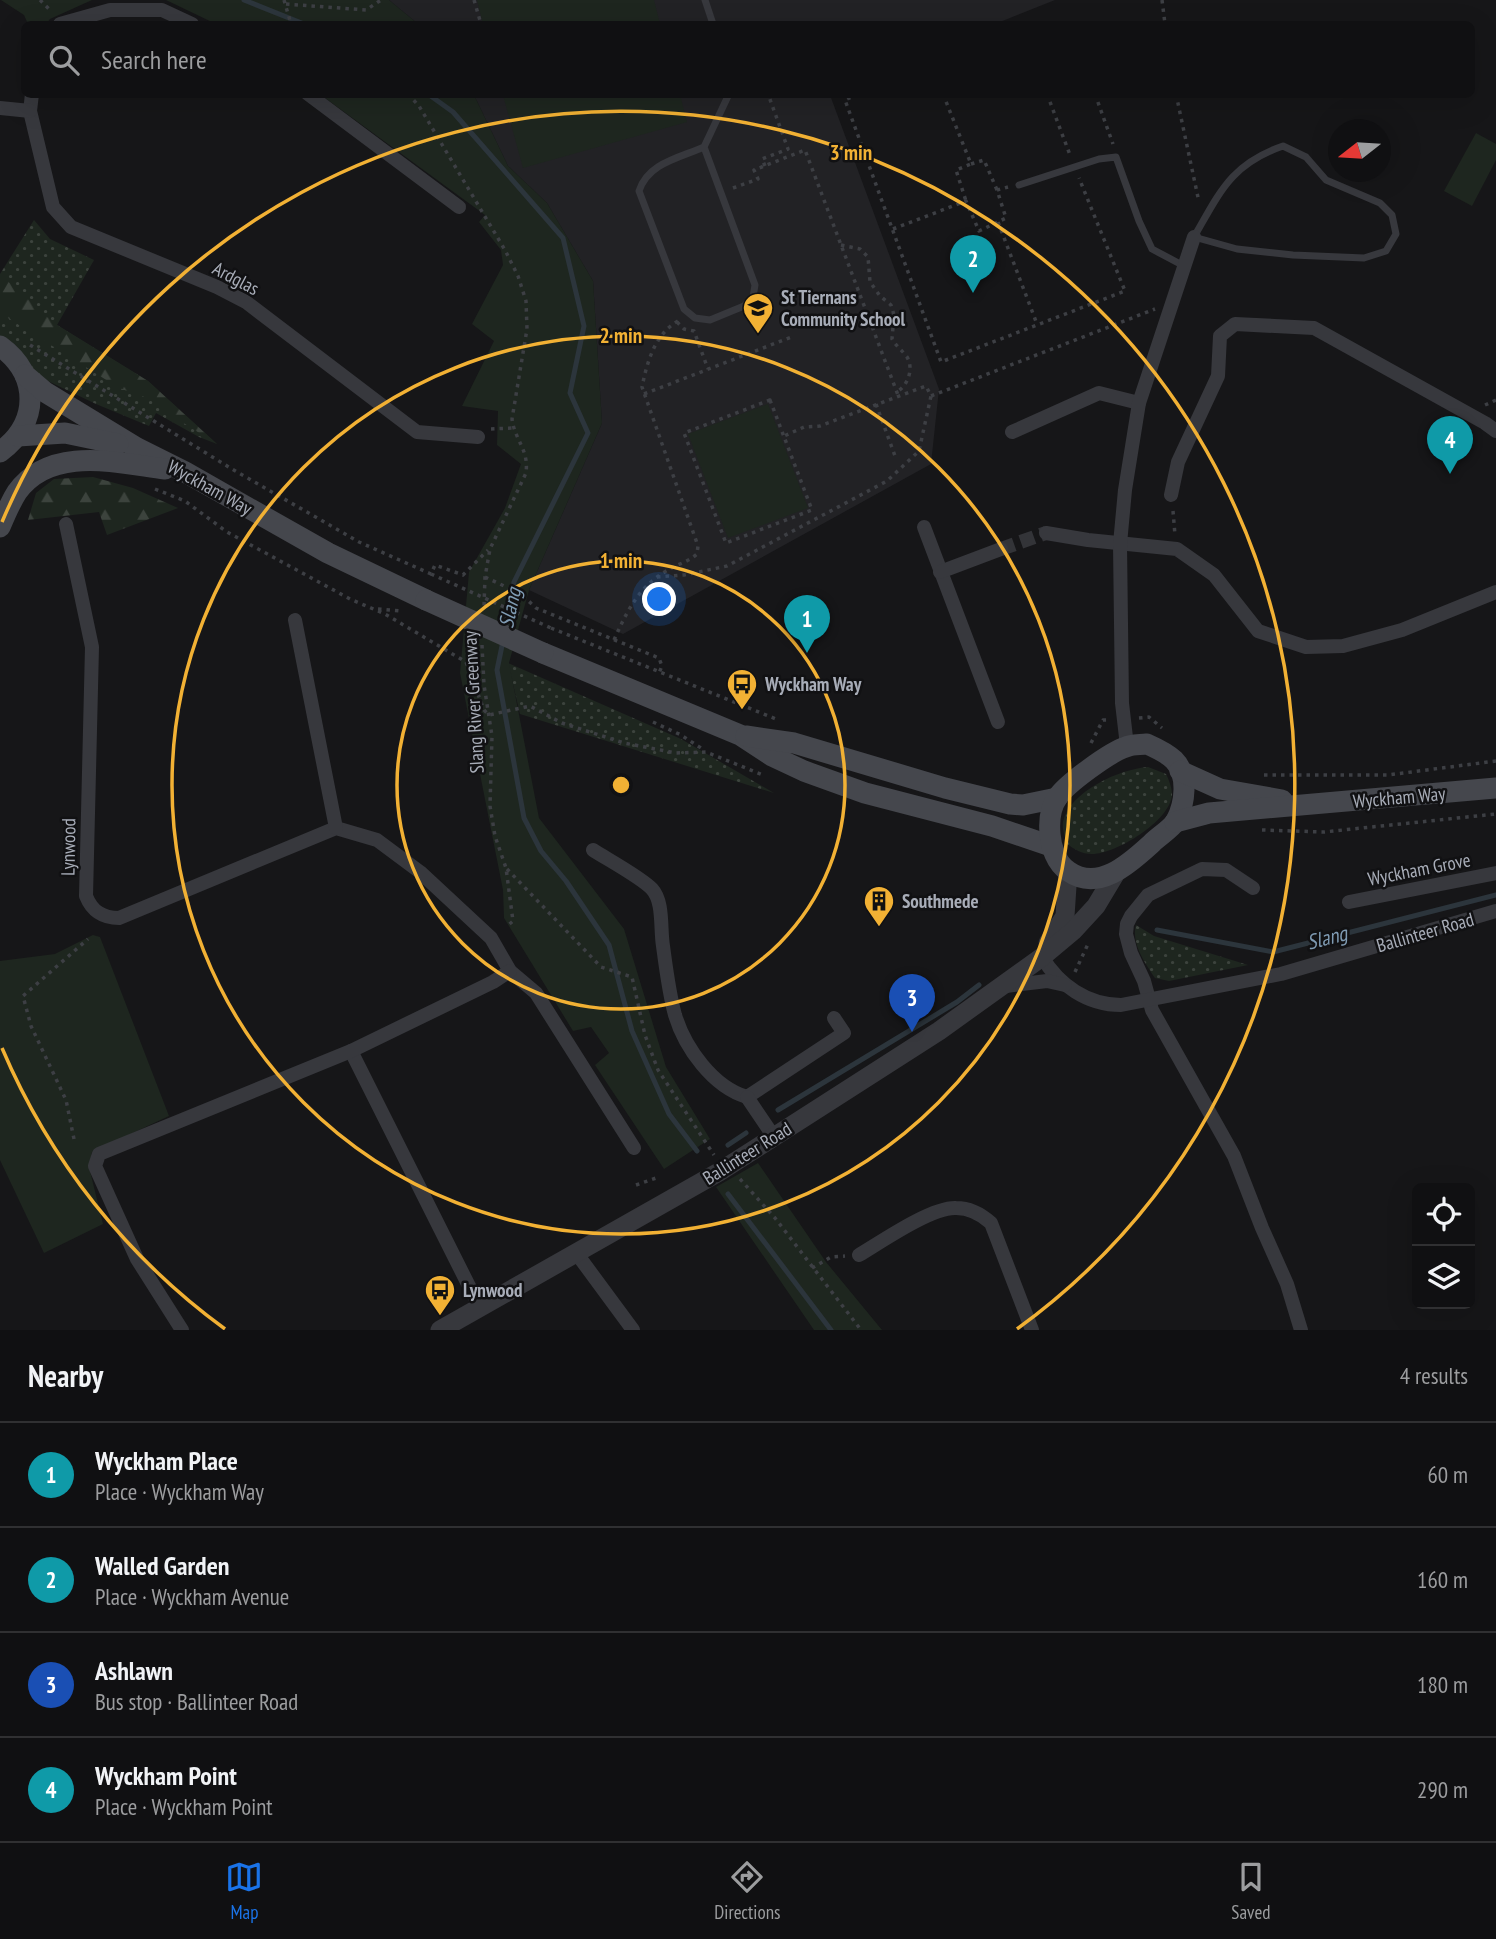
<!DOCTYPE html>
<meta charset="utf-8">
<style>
:root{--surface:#101012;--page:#19191b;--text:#f1f3f6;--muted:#9c9d9f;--line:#303032;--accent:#1a73e8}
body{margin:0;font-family:"PT Sans Narrow",sans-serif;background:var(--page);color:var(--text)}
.controls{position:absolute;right:21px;bottom:21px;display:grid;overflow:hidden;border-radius:10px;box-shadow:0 7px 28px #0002}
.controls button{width:63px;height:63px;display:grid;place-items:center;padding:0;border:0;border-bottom:2px solid var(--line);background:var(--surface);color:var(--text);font:35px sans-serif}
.compass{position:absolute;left:1328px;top:119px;width:63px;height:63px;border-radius:50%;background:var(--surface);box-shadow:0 7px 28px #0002;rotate:253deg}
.you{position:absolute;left:660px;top:600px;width:24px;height:24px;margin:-18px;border:5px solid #fff;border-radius:50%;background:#1a73e8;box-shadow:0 0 0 10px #1a73e833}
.badge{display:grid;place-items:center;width:46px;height:46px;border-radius:50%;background:var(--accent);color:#fff;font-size:23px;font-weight:700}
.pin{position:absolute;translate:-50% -58px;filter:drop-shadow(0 2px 4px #0008)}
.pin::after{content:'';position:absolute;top:37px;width:24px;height:21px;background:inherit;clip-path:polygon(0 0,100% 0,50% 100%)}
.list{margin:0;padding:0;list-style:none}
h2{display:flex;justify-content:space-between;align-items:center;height:91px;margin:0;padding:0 28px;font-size:30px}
h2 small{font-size:23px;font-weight:400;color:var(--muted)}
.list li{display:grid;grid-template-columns:46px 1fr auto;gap:21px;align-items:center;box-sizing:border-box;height:105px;padding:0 28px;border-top:2px solid var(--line)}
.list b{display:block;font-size:26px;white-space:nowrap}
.list p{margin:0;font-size:23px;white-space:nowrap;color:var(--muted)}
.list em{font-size:23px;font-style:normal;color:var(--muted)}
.icon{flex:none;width:38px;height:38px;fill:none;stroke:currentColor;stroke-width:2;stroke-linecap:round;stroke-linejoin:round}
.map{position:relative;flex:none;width:1496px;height:1330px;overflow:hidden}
.search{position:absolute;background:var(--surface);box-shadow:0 7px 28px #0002;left:21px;right:21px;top:21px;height:77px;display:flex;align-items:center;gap:18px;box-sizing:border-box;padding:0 24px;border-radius:10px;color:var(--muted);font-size:26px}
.sheet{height:511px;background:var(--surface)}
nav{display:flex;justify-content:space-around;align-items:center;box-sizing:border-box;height:98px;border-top:2px solid var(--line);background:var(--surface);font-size:19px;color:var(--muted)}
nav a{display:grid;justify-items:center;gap:4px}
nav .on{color:var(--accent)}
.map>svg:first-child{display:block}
.built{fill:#222225}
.grass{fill:url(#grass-dots)}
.forest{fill:url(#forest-firs)}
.green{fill:#1e261f}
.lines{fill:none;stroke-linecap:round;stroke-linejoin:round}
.stream{stroke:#2c353c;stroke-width:5}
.minor-tunnel{stroke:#333438;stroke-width:14;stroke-dasharray:14 7;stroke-linecap:butt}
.path{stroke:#3d3f44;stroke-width:3.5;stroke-dasharray:3.5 5;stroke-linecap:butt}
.service{stroke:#37383d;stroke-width:7}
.minor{stroke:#37383d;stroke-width:14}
.tertiary{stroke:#37383d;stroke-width:19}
.secondary{stroke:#45474d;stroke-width:21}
.path-bridge{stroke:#3d3f44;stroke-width:3.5;stroke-dasharray:3.5 5;stroke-linecap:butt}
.secondary-bridge{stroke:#45474d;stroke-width:21}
.ring{fill:none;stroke:#f2b134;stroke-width:3.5}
.labels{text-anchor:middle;stroke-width:5;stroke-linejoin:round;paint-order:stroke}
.street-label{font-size:19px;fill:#a8adb8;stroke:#111113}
.poi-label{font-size:19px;font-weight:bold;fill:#a8adb8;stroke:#111113;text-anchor:start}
.water-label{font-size:21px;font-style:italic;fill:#7f9bb3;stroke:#111113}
.centre{fill:#f2b134;stroke:#111113;stroke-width:3.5}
.ring-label{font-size:21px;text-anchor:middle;font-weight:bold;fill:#f2b134;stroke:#111113;stroke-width:5;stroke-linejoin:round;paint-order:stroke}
</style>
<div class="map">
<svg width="1496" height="1330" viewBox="0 0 1496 1330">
<defs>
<pattern id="grass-dots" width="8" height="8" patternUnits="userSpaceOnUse" patternTransform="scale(1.75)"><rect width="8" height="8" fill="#1e261f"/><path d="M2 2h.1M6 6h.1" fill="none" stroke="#3c433d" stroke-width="1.8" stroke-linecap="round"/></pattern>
<pattern id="forest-firs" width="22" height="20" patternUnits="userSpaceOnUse" patternTransform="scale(1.75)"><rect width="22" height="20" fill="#1e261f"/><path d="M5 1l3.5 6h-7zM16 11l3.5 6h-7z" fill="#3c433d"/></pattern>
</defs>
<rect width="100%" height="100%" fill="#161618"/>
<!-- built -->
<g class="built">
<path d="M389 0H1055L995 24H418Z"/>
<path d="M474 95H830L939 389 931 464 623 634 529 590 602 423 593 281 547 203 508 166Z"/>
</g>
<!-- grass -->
<g class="grass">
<path d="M34 220 50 239 94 260 57 325 148 381 217 444 199 437 156 413 149 426 96 404 48 381 34 370 0 336V274Z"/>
<path d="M508 663 681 739 774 793 520 714Z"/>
<path d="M1148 767 1166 774C1169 780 1172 788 1172 795 1170 821 1116 854 1092 854 1082 854 1074 849 1067 844 1065 837 1062 829 1063 822 1070 791 1120 769 1148 767Z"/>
<path d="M1136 925 1154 936 1248 965 1169 981 1155 978C1145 963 1131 943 1136 925Z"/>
</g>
<!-- forest -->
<g class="forest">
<path d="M0 274 57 325 148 381 217 444 161 409 150 399 119 388 0 313Z"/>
<path d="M93 477 133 488 178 508 107 535 99 512 28 520 36 493 54 479Z"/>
</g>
<!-- green -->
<g class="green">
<path d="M1 0H92L50 19 46 24H28L24 15Z"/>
<path d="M166 0H389L418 24H216Z"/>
<path d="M477 0H654L660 24H483Z"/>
<path d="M321 95H474L508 166 547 203 593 281 602 423 529 590 509 663 539 818 624 929 666 1067 710 1139 664 1169 595 1065 609 1053 591 1027 573 1031 504 918 503 890 460 673 469 572 505 508 521 464 497 445 498 411 462 406 494 341 472 324 503 265 501 250 479 222 485 215Z"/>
<path d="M503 95H680L687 122 523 168Z"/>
<path d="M1476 133 1496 144V160L1472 206 1444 191Z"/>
<path d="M768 404 808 508 728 538 688 434Z"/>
<path d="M93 935 100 937 169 1116 92 1152 89 1167 103 1224 44 1253 0 1160V961L55 954Z"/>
<path d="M758 1163 826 1262 882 1330H814L716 1187Z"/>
</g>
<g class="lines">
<!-- stream -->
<g class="stream">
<path d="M244 0 304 24"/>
<path d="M428 94 453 112 563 238 584 326 570 393 588 433 514 582 505 631"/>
<path d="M503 641 497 670 524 818 541 851 566 881 609 945 632 1031 669 1114 697 1151"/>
<path d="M1157 930 1273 952 1496 895"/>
<path d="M778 1110 957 1002 979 985"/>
<path d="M728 1145 746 1133"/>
<path d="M728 1194 831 1330"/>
</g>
<!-- minor-tunnel -->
<path class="minor-tunnel" d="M1001 549 1046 533"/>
<!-- path -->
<g class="path">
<path d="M40 0 51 11"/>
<path d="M284 0 291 24"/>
<path d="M474 0 481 24"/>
<path d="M1162 0 1165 24"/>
<path d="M286 4 366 10 381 0"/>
<path d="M408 94 419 106 505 250 518 276 526 301 527 329 512 419C515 441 529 449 526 473L490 549 485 577 484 606"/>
<path d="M858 94 845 100 941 362 1125 291 1079 178"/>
<path d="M943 94 971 164 956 170 966 201"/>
<path d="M1047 94 1070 155"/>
<path d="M1095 94 1113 144"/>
<path d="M1176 94 1199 202"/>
<path d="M971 164 984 160 997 190"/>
<path d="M765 166 762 159 788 149 768 94"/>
<path d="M733 188 758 179 754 170 805 150 898 395"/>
<path d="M998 222 1037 324"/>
<path d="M893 229 966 201 979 231 1006 218 997 190 1008 187"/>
<path d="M841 245 860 249 868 257 870 282 880 296 891 305 894 315 892 339C896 346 902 350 907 357 914 369 908 385 897 392"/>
<path d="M677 322 684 329 694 331 708 369"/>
<path d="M30 345 232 469 359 542 431 574 435 565 463 575 488 550"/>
<path d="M644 394 794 336"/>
<path d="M931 396 1155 309"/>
<path d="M770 400 812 510 726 543 684 433Z"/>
<path d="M876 404 895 456"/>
<path d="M1485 405 1496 400"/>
<path d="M491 429 513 428"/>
<path d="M155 489 185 501 227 532 350 599 385 614 466 662 484 710 489 715 530 706 562 723 624 743 676 753 706 752 763 775"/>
<path d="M1173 511 1175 535"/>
<path d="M485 577 521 594 536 608 659 658 662 666 659 673"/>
<path d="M657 577 684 575 727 566 887 481 919 451 931 396 926 386 820 426 804 427 784 436"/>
<path d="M378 609 401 611"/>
<path d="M551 628 776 719"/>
<path d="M614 640C627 611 639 586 668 570 678 564 688 562 697 554L698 546 642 387C647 362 655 334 678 321"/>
<path d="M482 645 484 685 492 736 490 806 495 836 506 868 513 921 506 927"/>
<path d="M1139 718 1149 717 1162 728"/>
<path d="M653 722 681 735 704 750"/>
<path d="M1091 743 1103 720H1107"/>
<path d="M1264 775H1388L1496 761"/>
<path d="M1262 830 1324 832 1496 814"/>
<path d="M507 869 601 967 632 977 645 1035 658 1070 714 1155"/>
<path d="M1075 972 1088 944"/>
<path d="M74 1139 66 1100 31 1026 23 996 88 939"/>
<path d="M740 1179 775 1218 861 1330"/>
<path d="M636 1185 656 1178"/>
<path d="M812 1268 831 1257 845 1256"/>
</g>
<!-- service -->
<g class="service">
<path d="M705 0 713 24"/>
<path d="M1283 146 1306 157 1326 180 1380 203 1392 215 1396 234 1386 251 1364 258 1293 255 1237 249 1194 237C1220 192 1231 164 1283 146Z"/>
<path d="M704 147 755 285 753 297 744 306 710 320 695 318 684 309 639 191C648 163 679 158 704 147L729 94"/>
<path d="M1019 185 1099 159 1116 157 1139 221 1152 249 1184 266"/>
</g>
<!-- minor -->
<g class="minor">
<path d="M60 24 110 10H162L192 24"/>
<path d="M32 94 30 111 53 207 71 227 217 287 246 302 417 432 478 437"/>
<path d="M308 94 459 207"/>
<path d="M0 108 30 111"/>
<path d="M1012 432 1099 393 1139 403"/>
<path d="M1171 495 1178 462 1218 376 1220 336 1235 324 1314 328 1485 423 1496 431"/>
<path d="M66 524 92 647 86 896C92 911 102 918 119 918L336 828 377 840 420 872 491 938 510 971 536 993 634 1148"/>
<path d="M924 527 998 722"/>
<path d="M1046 533 1088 540 1177 549 1214 575 1258 631 1306 647 1343 646 1402 630 1496 592"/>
<path d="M940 572 1001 549"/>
<path d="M295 620 336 828"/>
<path d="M1127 746 1122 703 1120 544 1125 490 1139 403 1194 237"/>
<path d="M593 850C607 859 642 878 652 889 664 902 660 929 663 946 666 968 669 993 675 1015 685 1048 713 1087 747 1097L844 1033 834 1018"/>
<path d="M1253 888 1226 870 1202 869 1148 895 1131 916 1127 924 1126 934 1131 953 1144 981 1152 1010 1234 1156 1262 1228 1287 1284 1301 1330"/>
<path d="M1349 902 1496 873"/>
<path d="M1042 957C1059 985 1087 1005 1121 1005L1281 974 1496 911"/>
<path d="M1006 986 1047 981 1065 985"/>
<path d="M351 1051 479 1306"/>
<path d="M747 1097 774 1137"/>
<path d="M577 1254 633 1330"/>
<path d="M859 1255C881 1242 931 1207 956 1208 970 1208 981 1214 991 1223L1032 1330"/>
<path d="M182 1330 137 1259 95 1166 99 1154 351 1051 493 982 510 971"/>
</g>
<!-- tertiary -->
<g class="tertiary">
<path d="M1048 943 1065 916 1068 871"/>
<path d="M440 1330 719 1172 939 1031 1042 957 1073 931 1096 906 1117 871"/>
</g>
<!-- secondary -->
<g class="secondary">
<path d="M0 346C40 375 40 423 0 452"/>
<path d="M25 375 45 392 137 448 185 472 328 553 426 600"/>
<path d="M18 436 65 433 118 444"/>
<path d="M0 527C5 515 10 503 17 492 51 445 117 463 165 469"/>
<path d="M543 653 740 735 772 756 804 771 865 793 992 826 1051 846"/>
<path d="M746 736 794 743 945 788 1010 804 1023 805 1057 798"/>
<path d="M1147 744C1156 748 1167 753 1174 760 1189 775 1185 804 1176 821 1171 829 1159 836 1152 843 1131 862 1099 893 1068 871 1056 863 1051 847 1050 834 1049 822 1050 808 1057 798 1066 784 1110 752 1126 747 1132 744 1140 745 1147 744Z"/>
<path d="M1180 771 1220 789 1282 800"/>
<path d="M1175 822 1209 813 1496 788"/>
</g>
<!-- path-bridge -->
<path class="path-bridge" d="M431 574 551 628"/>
<!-- secondary-bridge -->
<path class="secondary-bridge" d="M426 600 543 653"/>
</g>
<!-- distance rings -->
<g class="ring">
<circle cx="621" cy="785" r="224"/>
<circle cx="621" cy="785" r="449"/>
<path d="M225 1329A673 673 0 0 1 2 1048M2 522A673 673 0 1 1 1017 1329"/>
</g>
<!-- icons -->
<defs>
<g id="school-pin" transform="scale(1.575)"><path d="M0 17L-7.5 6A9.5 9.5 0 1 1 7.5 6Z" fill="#f2b134" stroke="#111113"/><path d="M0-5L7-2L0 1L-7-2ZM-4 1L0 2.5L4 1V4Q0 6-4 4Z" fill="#111"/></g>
<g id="bus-pin" transform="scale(1.575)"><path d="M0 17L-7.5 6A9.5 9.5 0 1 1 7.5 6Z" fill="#f2b134" stroke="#111113"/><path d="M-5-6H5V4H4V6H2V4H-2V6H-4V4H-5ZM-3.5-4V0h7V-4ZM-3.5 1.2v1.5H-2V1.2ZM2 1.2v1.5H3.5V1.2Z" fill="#111"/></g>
<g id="building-pin" transform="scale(1.575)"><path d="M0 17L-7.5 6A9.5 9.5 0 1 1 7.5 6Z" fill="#f2b134" stroke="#111113"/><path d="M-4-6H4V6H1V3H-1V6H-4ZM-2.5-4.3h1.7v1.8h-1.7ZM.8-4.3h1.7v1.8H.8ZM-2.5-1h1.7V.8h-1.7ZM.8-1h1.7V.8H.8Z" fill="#111"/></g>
</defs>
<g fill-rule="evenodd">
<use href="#school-pin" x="758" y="308"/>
<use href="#bus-pin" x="742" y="684"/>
<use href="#building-pin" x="879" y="901"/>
<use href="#bus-pin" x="440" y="1290"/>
</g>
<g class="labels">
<!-- street labels -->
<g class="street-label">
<text transform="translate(236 278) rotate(28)" y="7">Ardglas</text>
<text transform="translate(210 487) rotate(29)" y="7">Wyckham Way</text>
<text transform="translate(473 702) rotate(-93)" y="7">Slang River Greenway</text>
<text transform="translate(1399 797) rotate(-5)" y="7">Wyckham Way</text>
<text transform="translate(68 847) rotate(-89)" y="7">Lynwood</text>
<text transform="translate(1419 869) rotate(-11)" y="7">Wyckham Grove</text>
<text transform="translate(1425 932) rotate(-16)" y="7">Ballinteer Road</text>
<text transform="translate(747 1153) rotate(-32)" y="7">Ballinteer Road</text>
</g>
<!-- poi labels -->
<g class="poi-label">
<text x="781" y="304">St Tiernans<tspan x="781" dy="22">Community School</tspan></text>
<text x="765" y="691">Wyckham Way</text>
<text x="902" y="908">Southmede</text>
<text x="463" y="1297">Lynwood</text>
</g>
<!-- water labels -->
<g class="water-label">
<text transform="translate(510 608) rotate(-78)" y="7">Slang</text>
<text transform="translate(1327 938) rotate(-14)" y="7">Slang</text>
</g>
</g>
<circle cx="621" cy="785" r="10" class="centre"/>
<g class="ring-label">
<text x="851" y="160">3 min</text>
<text x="621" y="343">2 min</text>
<text x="621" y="568">1 min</text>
</g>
</svg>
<div class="controls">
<button><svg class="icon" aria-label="locate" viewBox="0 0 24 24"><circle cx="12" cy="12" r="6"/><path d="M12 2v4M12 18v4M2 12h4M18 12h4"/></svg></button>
<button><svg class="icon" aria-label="layers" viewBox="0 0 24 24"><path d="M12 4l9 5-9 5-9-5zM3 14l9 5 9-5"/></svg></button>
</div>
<svg class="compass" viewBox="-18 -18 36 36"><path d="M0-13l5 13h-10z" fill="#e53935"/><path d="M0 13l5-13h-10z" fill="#9c9d9f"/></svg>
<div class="you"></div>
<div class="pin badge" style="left:807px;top:653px;background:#0f9aa8">1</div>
<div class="pin badge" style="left:973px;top:293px;background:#0f9aa8">2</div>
<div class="pin badge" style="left:912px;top:1032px;background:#1a4fb4">3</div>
<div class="pin badge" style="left:1450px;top:474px;background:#0f9aa8">4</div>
<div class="search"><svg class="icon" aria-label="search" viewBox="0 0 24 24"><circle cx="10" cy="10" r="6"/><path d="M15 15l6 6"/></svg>Search here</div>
</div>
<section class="sheet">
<h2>Nearby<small>4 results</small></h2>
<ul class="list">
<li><span class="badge" style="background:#0f9aa8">1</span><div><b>Wyckham Place</b><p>Place · Wyckham Way</p></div><em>60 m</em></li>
<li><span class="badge" style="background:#0f9aa8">2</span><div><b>Walled Garden</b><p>Place · Wyckham Avenue</p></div><em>160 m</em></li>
<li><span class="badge" style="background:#1a4fb4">3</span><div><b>Ashlawn</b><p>Bus stop · Ballinteer Road</p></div><em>180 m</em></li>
<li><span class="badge" style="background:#0f9aa8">4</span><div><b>Wyckham Point</b><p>Place · Wyckham Point</p></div><em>290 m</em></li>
</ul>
</section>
<nav>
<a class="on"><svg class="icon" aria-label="map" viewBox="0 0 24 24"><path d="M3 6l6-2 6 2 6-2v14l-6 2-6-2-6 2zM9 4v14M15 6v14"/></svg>Map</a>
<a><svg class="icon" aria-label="directions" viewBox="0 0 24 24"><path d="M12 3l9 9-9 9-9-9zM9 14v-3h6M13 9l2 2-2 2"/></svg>Directions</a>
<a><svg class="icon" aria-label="saved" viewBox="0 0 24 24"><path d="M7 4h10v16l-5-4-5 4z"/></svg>Saved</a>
</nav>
